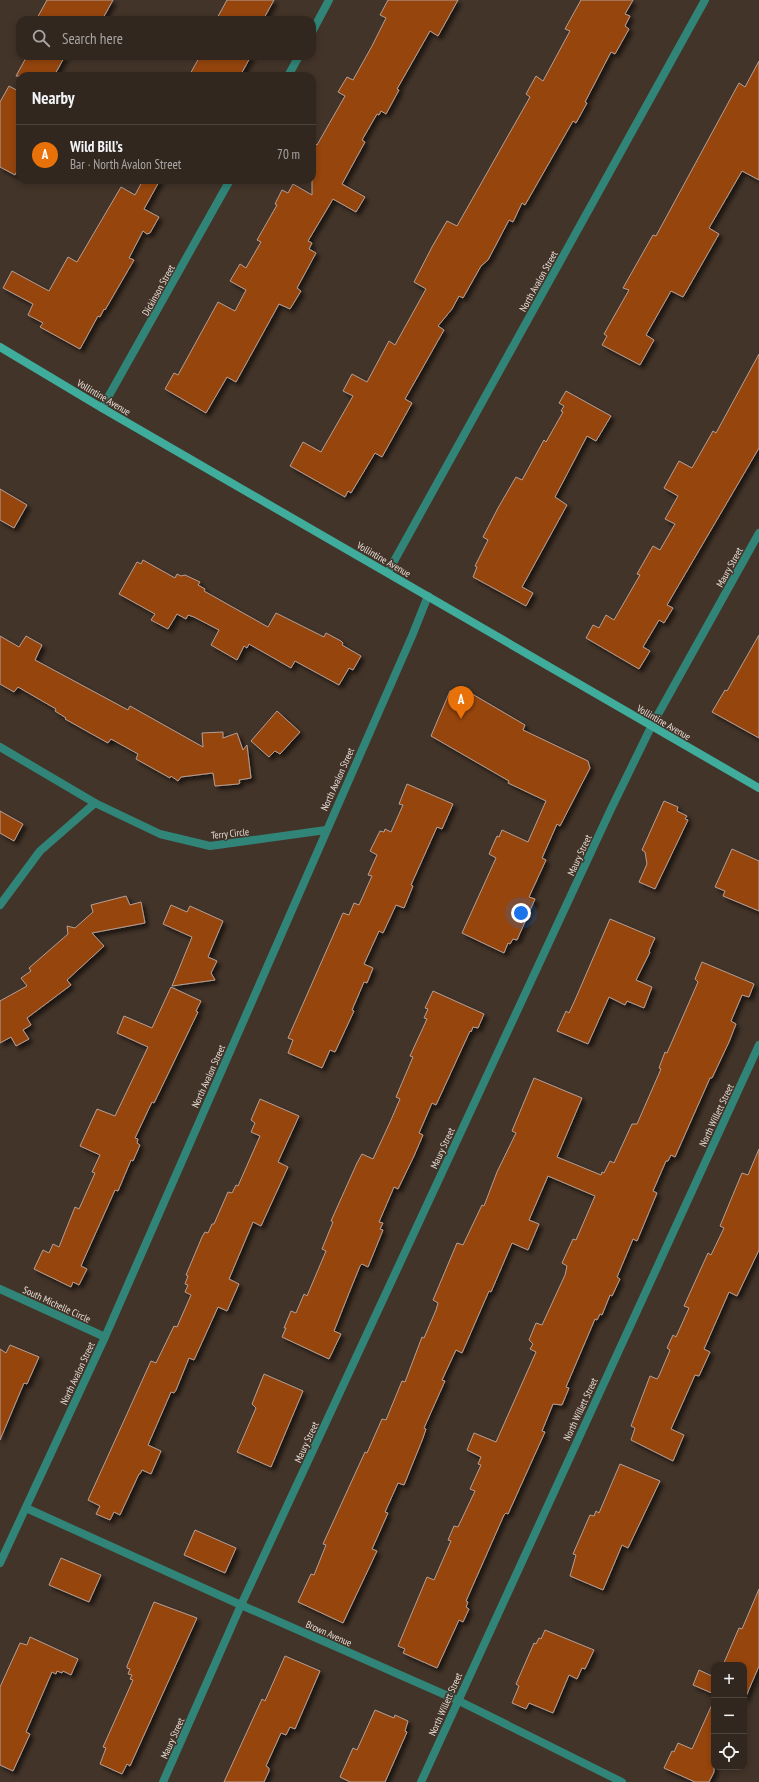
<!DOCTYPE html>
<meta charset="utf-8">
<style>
:root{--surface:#32271f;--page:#3d332c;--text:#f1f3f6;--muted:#a8a5a4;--line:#4d443d;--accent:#bca0f2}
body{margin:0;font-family:"PT Sans Narrow",sans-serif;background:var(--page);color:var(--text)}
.controls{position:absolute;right:12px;bottom:12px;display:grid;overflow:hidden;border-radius:8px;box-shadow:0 2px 6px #0003}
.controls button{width:36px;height:36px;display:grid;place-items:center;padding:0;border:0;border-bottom:1px solid var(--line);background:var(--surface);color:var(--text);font:20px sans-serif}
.you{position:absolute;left:521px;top:913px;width:14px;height:14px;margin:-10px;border:3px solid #fff;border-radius:50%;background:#1a73e8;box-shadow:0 0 0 6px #1a73e833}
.badge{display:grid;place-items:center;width:26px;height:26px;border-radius:50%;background:var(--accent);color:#fff;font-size:13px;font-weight:700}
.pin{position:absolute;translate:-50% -33px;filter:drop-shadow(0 1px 2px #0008)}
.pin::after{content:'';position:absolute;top:21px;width:14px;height:12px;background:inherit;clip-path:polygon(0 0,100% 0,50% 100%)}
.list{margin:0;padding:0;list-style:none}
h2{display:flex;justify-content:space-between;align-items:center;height:52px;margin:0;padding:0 16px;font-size:17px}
h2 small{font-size:13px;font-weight:400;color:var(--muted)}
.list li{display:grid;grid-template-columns:26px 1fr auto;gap:12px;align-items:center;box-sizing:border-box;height:60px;padding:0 16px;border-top:1px solid var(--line)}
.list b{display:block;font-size:15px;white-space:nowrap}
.list p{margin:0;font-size:13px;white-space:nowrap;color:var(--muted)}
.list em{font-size:13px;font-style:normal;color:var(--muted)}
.icon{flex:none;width:22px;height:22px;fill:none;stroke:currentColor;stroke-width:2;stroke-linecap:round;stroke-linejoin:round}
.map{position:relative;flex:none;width:759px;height:1782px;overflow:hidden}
.search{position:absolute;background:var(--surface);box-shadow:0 2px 6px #0003;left:16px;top:16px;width:300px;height:44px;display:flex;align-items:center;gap:10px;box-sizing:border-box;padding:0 14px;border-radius:12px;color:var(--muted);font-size:15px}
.panel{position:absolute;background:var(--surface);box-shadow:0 2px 6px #0003;left:16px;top:72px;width:300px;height:112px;border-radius:12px}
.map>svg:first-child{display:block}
.building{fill:#96440e;stroke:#b49f95;filter:url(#shadow)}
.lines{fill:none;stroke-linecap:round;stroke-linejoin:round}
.street{stroke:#308578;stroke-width:8}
.secondary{stroke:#3fac9c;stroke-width:8}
.labels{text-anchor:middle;stroke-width:3;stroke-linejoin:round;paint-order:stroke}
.street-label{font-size:10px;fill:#e7ddd7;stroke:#433429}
</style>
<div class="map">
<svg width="759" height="1782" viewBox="0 0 759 1782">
<defs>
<filter id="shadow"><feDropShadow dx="3.5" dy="3.5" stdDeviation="2" flood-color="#0009"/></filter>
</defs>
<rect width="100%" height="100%" fill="#433429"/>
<!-- building -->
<g class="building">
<path d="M47 0H113L102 20H36Z"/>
<path d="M227 0H274L263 20H216Z"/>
<path d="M388 0H458L438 36 430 31 397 89 399 90 386 114 381 111 379 115 377 114 362 140 365 142 342 184 365 197 356 212 333 199 308 241 312 243 309 249 316 253 297 288 301 291 290 309 279 304 236 382 227 377 206 413 165 389 174 373 178 375 218 302 235 311 246 290 230 281 240 264 246 268 261 242 257 240 277 205 275 204 282 190 288 193 293 184 312 195V142L317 145 345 96 338 92 347 77 353 80 372 46 386 18 380 15Z"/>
<path d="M581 0H633L625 14 630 16 625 26 629 29 615 54 611 52 585 102 587 103 576 123 573 121 525 205 522 203 513 222 509 220 488 260 481 266 463 298 459 296 452 309 438 326 444 330 405 399 412 403 382 457 375 453 351 493 348 491 345 497 290 466 303 442 321 452 353 396 343 391 352 374 367 382 389 341 395 345 426 289 414 282 432 247 447 221 457 226 530 97 526 94 536 76 543 81 570 31 565 29Z"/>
<path d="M27 56H65L54 76H16Z"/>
<path d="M200 56H251L240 76H189Z"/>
<path d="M759 61V180L742 171 709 228 719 234 683 297 671 291 646 335 654 340 640 365 602 345 607 336 604 334 629 290 623 288 653 235 656 236 739 83 745 87Z"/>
<path d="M9 86 20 92V165L15 175 0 167V102Z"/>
<path d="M143 180H160L144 209 159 217 150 233 147 234 143 231 129 258 134 260 105 310 104 309 100 317 98 316 80 349 40 327 43 323 28 315 33 304 3 288 12 271 49 291 68 257 77 262 121 187 135 195Z"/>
<path d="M759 354V448L667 605 673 608 664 623 659 620 643 647 650 651 639 669 586 638 593 625 599 628 606 615 614 620 640 575 637 574 653 546 660 550 675 524 665 519 678 496 664 488 679 461 692 468 713 431 716 433Z"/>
<path d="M566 391 611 416 596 441 587 436 555 497 567 505 522 587 533 593 526 606 473 577 477 567 475 566 488 540 483 537 498 508 516 477 522 480 544 440 546 442 563 412 561 411 564 406 559 403Z"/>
<path d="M0 489 27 505 14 528 0 520Z"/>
<path d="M143 560 175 578 177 574 181 576 185 575 200 582 198 585 205 589 204 591 268 627 276 613 324 637 326 633 341 641 343 643 342 645 361 656 353 670 349 668 339 685 295 661 291 668 249 644 247 648 244 646 237 660 211 645 219 630 194 617 188 615 186 619 177 614 168 629 151 620 155 614 119 594 137 562 141 564Z"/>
<path d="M759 635V738L712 712 725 690 727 691Z"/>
<path d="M0 636 19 647 26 636 42 645 35 660 128 710 130 706 203 747 202 733 223 732V738L237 733 243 750 247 745 251 778 239 780 240 783 238 784 215 786 213 773 181 777 178 781 171 776 170 778 136 759 138 754 111 739 108 743 65 719 66 718 55 711 56 709 18 687 14 692 0 684Z"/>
<path d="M462 688 525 725 523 730 588 761 590 768 560 826 557 824 542 858 546 860 529 897 535 899 517 940 513 939 510 944 508 943 504 953 462 933 496 858 489 854 497 836 499 837 502 830 528 842 546 801 508 783 509 781 431 736 450 691Z"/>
<path d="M277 711 300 732 280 754 275 751 269 757 251 741Z"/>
<path d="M407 784 453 804 442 829 437 827 411 885 413 886 404 908 396 905 383 933 379 931 364 964 373 968 367 983 364 982 352 1010 354 1011 335 1052 330 1050 322 1068 288 1053 293 1040 288 1038 343 913 349 915 354 903 359 905 372 876 368 875 377 855 370 851 380 831 384 832 385 829 391 832 403 805 399 804Z"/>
<path d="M664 801 678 807 677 811 687 816 685 819 688 820 655 889 639 882 647 864 645 852 642 850Z"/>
<path d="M0 811 23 824 14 841 0 833Z"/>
<path d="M732 849 759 861V911L723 896 725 891 715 887Z"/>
<path d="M126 896 130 905 141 902 145 923 92 933 104 946 67 980 71 985 27 1018 31 1025 23 1030 29 1039 16 1046 11 1037 0 1043V1001L27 986 21 978 31 971 29 968 68 934 67 926 75 928 93 912 91 905Z"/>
<path d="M171 905 187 912 190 906 223 921 208 957 217 961 211 973 215 980 172 986 192 937 163 924Z"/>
<path d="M610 919 655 938 649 951 650 952 636 980 652 987 644 1008 627 1001 625 1005 609 997 588 1044 557 1031 566 1011 569 1013 575 1000Z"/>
<path d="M702 962 754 984 749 997 742 995 731 1021 736 1024 729 1042 712 1078H710L675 1157 671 1155 668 1161H666L653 1191 657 1193 637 1241 633 1239 617 1277 620 1279 612 1296 610 1295 602 1315 600 1314 597 1320 595 1319 566 1387 569 1388 562 1405 553 1404 542 1431 545 1432 508 1514 506 1513 504 1515 466 1601 468 1602 466 1607 469 1609 463 1622 459 1620 437 1668 403 1653 405 1649 398 1646 427 1577 434 1580 451 1541 448 1540 454 1526 458 1527 475 1491 470 1489 481 1465 478 1464 481 1457 467 1450 474 1433 496 1442 536 1352 530 1349 533 1344 529 1340 536 1323 542 1325 565 1275 567 1266 562 1263 573 1239 576 1240 595 1196 548 1176 529 1220 539 1224 528 1250 512 1243 491 1292 489 1291 462 1353 456 1350 442 1380 445 1381 424 1428 426 1429 423 1438 404 1485 398 1483 385 1512 388 1513 372 1549 377 1551 343 1623 298 1602 311 1574 314 1575 326 1545 323 1544 365 1452 367 1453 382 1419 386 1420 402 1381 405 1382 422 1337 424 1338 436 1310 438 1303 433 1300 457 1243 463 1245 482 1205 484 1206 497 1172 516 1133 512 1131 534 1078 582 1098 557 1157 601 1175 602 1172 604 1173 610 1161 614 1163 632 1124H637L661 1069 659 1068 665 1052 667 1053 698 982 695 979Z"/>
<path d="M171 987 201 1001 196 1011 198 1012 154 1103 152 1102 135 1138 138 1139 137 1143 140 1145 133 1161 131 1160 118 1191 115 1190 84 1259 81 1266 87 1269 79 1285 73 1282 71 1287 34 1269 43 1250 49 1253 53 1244 59 1247 75 1207 79 1209 95 1173 92 1172 100 1155 80 1146 97 1109 115 1116 148 1047 117 1033 124 1016 152 1028Z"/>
<path d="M433 991 484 1014 478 1028 473 1027 471 1032 470 1031 436 1105 432 1103 419 1133 423 1135 414 1156 398 1189 394 1187 379 1222 383 1223 380 1229 383 1230 368 1267 362 1264 360 1266 349 1293 334 1331 341 1334 329 1359 282 1337 286 1328H284L291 1311 296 1313 304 1294 307 1296 326 1251 322 1249 333 1222 331 1221 357 1163 362 1154 373 1159 391 1120 400 1099 396 1097 413 1057 410 1056 427 1019 424 1018 428 1009 425 1008Z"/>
<path d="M260 1099 299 1116 278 1162 288 1167 261 1226 253 1222 229 1279 239 1284 227 1311 218 1307 194 1360 189 1358 176 1390 174 1393 171 1392 148 1445 161 1451 151 1474 142 1470 140 1474H139L120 1515 114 1512 110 1520 96 1514 100 1506 88 1500 151 1361 156 1363 174 1326 177 1327 191 1295 185 1292 188 1285 185 1284 188 1276 186 1275 202 1237 205 1232 208 1233 212 1224H214L228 1192 232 1193 236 1185 238 1186 260 1136 251 1132 255 1123 251 1120Z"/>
<path d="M759 1149V1250L737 1296 729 1292 704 1349 710 1352 699 1376 695 1375 671 1429 684 1435 673 1461 631 1440 635 1428 631 1426 650 1376 657 1379 659 1376 670 1350 667 1348 673 1335 676 1337 689 1308 684 1306 708 1253 711 1255 724 1228 720 1226 742 1173 748 1175Z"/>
<path d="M10 1345 39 1357 27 1384 24 1383 0 1440V1349L6 1353Z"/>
<path d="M264 1374 303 1391 271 1467 237 1452 256 1408 252 1404Z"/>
<path d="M620 1464 660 1481 628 1548 622 1545 603 1590 570 1576 576 1555 573 1554 590 1515 594 1516 596 1511 599 1513Z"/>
<path d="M195 1530 236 1548 225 1573 184 1555Z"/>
<path d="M61 1558 101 1575 89 1602 49 1585Z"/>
<path d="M759 1589V1666L744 1701V1665H723L739 1628 742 1629Z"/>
<path d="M154 1602 197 1618 130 1766 127 1764 122 1774 100 1764 106 1748 103 1747 133 1680 130 1679 132 1675 128 1674 130 1669 127 1668V1666Z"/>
<path d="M545 1630 594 1650 585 1669 582 1668 577 1679 569 1675 553 1713 529 1703 526 1709 512 1703 519 1686 516 1684 534 1643 536 1644 539 1638 541 1639Z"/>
<path d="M30 1637 78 1659 71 1675 63 1671 62 1673 57 1671 56 1674 52 1672 26 1732 30 1734 13 1771 0 1765V1687L20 1643 27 1645Z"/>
<path d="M285 1656 320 1671 295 1729 290 1727 286 1735 281 1733 266 1766 269 1768V1771L264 1782H224L262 1699 265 1701Z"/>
<path d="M699 1670 714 1677V1694L693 1685Z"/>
<path d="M714 1700V1772L709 1782H695L664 1768 672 1751 674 1752 678 1743 692 1749Z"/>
<path d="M375 1710 394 1718 395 1715 408 1721 405 1731 407 1732 385 1782H350L340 1777 353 1748 357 1750Z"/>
</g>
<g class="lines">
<!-- street -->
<g class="street">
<path d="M312 32 329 0"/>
<path d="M288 76 299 56"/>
<path d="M102 408 230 180"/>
<path d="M388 572 705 0"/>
<path d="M0 747 95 803 40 851 0 905"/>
<path d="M95 803 160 834 210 846 326 830"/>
<path d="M0 1289 105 1337"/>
<path d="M26 1508 241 1605 457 1700 622 1782"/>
<path d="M0 1563 105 1337 412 636 428 596"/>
<path d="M163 1782 241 1605 611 809 651 727 759 533"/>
<path d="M421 1782 759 1045"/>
</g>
<!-- secondary -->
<path class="secondary" d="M0 347 102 408 759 788"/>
</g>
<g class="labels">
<!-- street labels -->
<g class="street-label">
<text transform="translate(538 281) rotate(-61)" y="4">North Avalon Street</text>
<text transform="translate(158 290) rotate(-61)" y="4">Dickinson Street</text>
<text transform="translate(104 397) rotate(31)" y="4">Vollintine Avenue</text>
<text transform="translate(384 559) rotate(30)" y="4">Vollintine Avenue</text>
<text transform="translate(729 567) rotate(-61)" y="4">Maury Street</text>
<text transform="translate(664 722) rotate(30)" y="4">Vollintine Avenue</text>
<text transform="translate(337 779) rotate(-66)" y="4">North Avalon Street</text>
<text transform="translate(230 833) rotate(-6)" y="4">Terry Circle</text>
<text transform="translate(579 855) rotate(-65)" y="4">Maury Street</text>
<text transform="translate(208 1076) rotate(-66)" y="4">North Avalon Street</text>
<text transform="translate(716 1115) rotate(-65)" y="4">North Willett Street</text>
<text transform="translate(442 1148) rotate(-65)" y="4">Maury Street</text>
<text transform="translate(57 1304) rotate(25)" y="4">South Michelle Circle</text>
<text transform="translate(77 1373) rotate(-65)" y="4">North Avalon Street</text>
<text transform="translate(580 1409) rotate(-65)" y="4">North Willett Street</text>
<text transform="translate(306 1442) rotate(-65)" y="4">Maury Street</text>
<text transform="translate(329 1633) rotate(24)" y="4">Brown Avenue</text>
<text transform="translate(445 1704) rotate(-66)" y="4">North Willett Street</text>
<text transform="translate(172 1738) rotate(-66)" y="4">Maury Street</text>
</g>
</g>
</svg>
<div class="controls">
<button>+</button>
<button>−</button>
<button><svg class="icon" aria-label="locate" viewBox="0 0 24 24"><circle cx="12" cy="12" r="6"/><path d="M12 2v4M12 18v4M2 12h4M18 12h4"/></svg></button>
</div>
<div class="you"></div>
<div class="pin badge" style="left:461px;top:719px;background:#e8710a">A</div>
<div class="search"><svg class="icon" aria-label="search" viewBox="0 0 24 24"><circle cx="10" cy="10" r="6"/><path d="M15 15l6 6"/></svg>Search here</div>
<section class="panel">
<h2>Nearby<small></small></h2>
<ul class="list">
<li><span class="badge" style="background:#e8710a">A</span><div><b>Wild Bill’s</b><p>Bar · North Avalon Street</p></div><em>70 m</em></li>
</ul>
</section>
</div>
